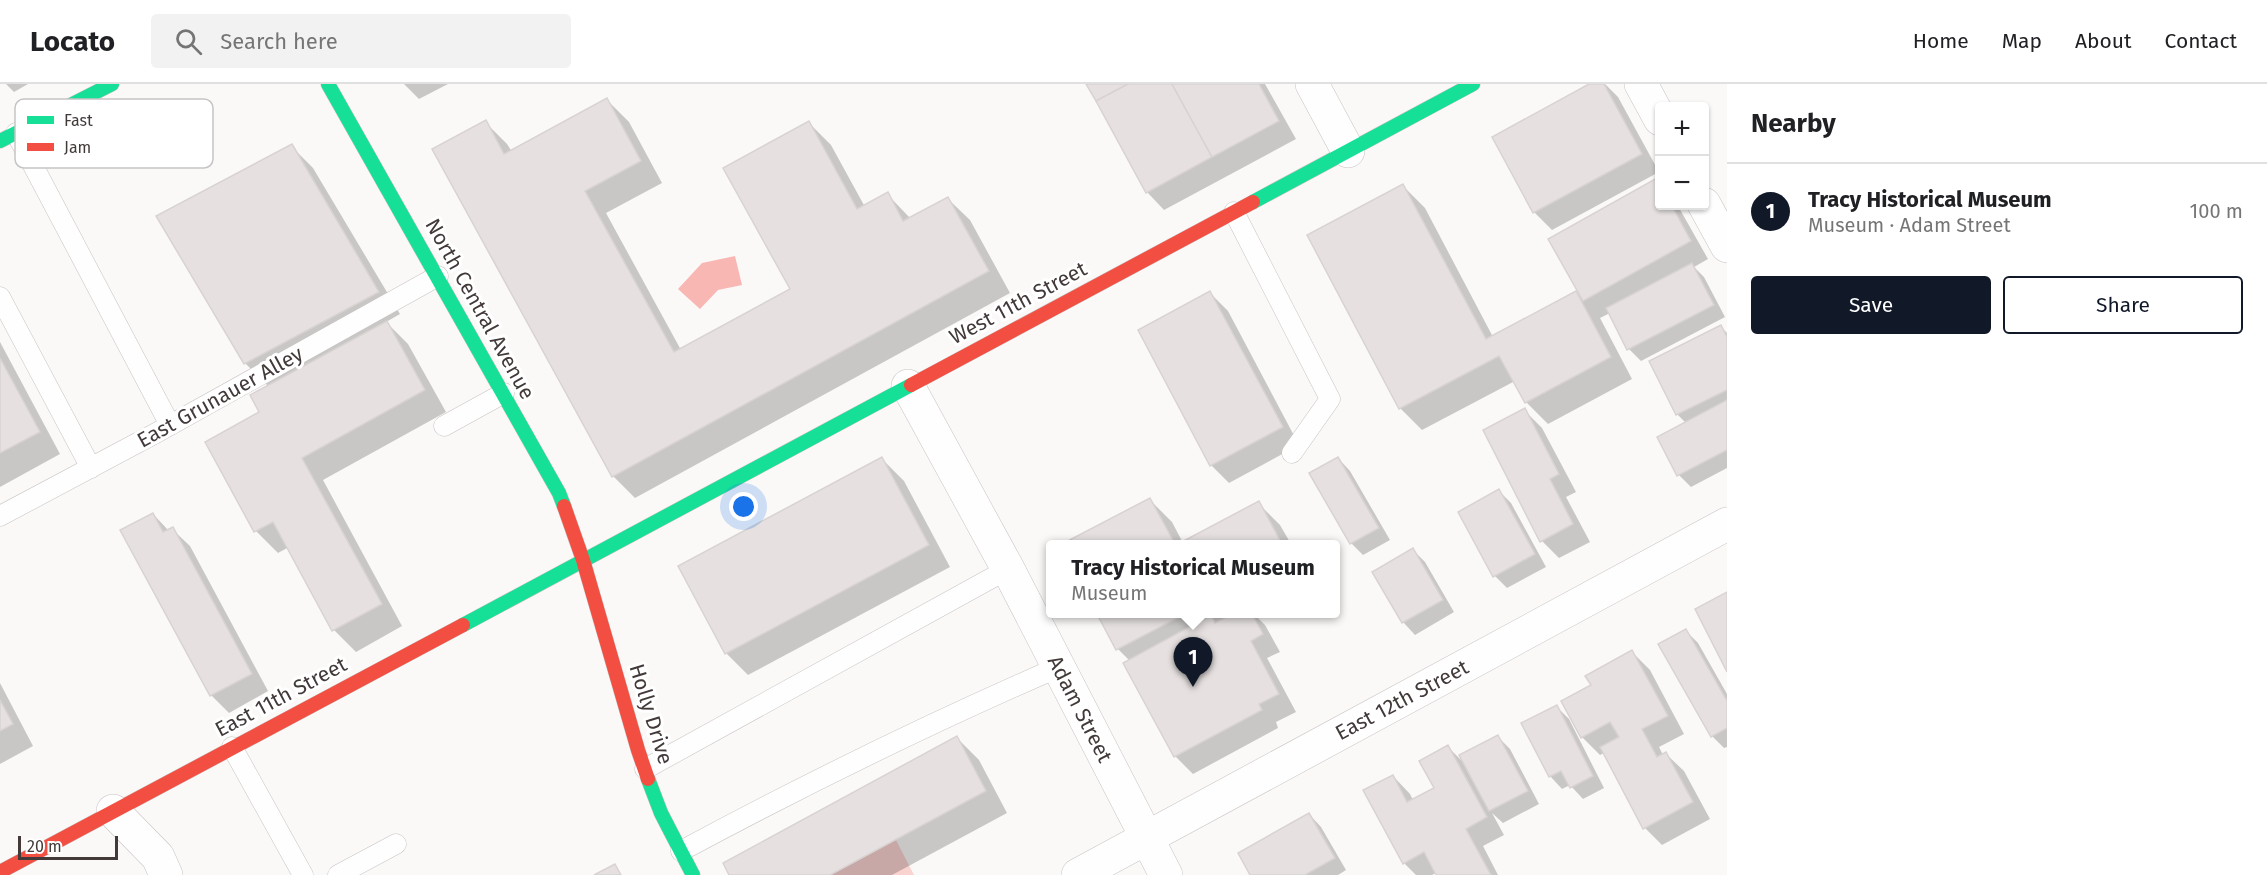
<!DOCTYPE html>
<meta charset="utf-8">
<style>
:root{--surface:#fff;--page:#f2f2f2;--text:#202124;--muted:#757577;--line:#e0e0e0;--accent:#111827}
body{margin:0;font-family:"Fira Sans",sans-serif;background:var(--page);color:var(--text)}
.controls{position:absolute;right:18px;top:18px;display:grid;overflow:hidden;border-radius:6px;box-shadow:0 2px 4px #0004}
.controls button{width:54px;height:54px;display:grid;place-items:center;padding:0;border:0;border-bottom:2px solid var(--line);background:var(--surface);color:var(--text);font:30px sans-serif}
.scale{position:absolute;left:18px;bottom:15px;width:100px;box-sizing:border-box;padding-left:6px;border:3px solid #423939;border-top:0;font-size:16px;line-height:21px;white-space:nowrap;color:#423939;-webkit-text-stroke:4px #fff;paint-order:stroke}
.you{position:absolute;left:744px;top:423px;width:21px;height:21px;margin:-15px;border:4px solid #fff;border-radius:50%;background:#1a73e8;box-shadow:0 0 0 9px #1a73e833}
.badge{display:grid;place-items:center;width:39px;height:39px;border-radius:50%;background:var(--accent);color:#fff;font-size:20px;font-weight:700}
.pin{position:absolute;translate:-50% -50px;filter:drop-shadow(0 2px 3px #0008)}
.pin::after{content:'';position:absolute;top:32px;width:21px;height:18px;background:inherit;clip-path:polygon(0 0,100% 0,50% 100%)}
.popup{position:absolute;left:1046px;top:456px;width:294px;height:78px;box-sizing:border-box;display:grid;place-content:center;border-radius:6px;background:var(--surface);filter:drop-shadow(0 2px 4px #0005);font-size:20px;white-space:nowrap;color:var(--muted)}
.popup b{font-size:22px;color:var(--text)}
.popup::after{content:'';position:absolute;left:50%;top:100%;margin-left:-12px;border:12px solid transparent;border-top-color:var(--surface)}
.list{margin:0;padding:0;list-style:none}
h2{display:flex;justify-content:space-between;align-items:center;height:78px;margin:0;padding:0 24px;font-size:26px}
h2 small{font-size:20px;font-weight:400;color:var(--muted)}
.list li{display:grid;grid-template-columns:39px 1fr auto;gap:18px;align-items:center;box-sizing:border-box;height:96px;padding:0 24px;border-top:2px solid var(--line)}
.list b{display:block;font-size:22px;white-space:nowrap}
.list p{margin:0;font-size:20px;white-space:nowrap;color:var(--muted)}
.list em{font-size:20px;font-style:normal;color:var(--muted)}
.actions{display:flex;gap:12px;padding:18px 24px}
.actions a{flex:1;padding:14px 0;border:2px solid var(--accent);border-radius:6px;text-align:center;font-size:21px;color:var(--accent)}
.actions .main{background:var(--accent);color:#fff}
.icon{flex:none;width:33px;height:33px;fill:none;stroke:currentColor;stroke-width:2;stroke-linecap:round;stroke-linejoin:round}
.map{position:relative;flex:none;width:1727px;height:791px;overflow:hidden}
header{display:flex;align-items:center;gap:36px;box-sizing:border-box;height:84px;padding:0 30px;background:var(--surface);border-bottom:2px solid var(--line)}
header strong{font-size:28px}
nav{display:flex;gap:33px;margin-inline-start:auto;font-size:21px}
.search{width:420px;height:54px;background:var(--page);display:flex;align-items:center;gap:15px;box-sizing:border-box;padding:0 21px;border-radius:6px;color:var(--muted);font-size:22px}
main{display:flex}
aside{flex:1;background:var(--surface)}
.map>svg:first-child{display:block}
.green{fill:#f9d3d0}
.water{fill:#f8b7b3}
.shadow{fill:#0003}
.building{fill:#e6e1e0;stroke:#d8d3d2;stroke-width:1.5}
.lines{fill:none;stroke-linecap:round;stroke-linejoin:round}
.lane-casing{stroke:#c8c3c2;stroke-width:21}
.street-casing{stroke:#c8c3c2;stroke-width:34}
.fast-casing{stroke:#c8c3c2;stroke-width:15}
.jam-casing{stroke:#c8c3c2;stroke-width:15}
.lane{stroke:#fefefe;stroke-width:20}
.street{stroke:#fefefe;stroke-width:33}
.fast{stroke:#16e098;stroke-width:14}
.jam{stroke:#f24e42;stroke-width:14}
.labels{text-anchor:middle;stroke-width:6;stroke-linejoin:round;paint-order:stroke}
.street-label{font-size:21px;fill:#423939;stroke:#fff}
.key{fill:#fff;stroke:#c6c4c4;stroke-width:1.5}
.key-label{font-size:16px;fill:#423939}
</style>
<header>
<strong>Locato</strong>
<div class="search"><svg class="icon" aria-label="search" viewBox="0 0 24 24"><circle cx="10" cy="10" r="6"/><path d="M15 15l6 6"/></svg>Search here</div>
<nav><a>Home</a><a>Map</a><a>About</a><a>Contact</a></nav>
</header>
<main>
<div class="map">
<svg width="1727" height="791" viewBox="0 0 1727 791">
<rect width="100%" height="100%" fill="#fbf9f8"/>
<!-- green -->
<path class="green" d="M896 756 914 791H831Z"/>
<!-- water -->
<path class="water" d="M735 172 742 201 718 206 700 225 678 205 702 179Z"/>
<!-- shadow -->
<g class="shadow">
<path d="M6 0H28L14 8Z"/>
<path d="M404 0H448L419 15Z"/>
<path d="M1088 0H1265L1296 55 1164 126 1147 108Z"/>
<path d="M1592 0H1605L1618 13 1659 88 1552 146 1534 128Z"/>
<path d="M607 16 629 38 662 99 606 129 681 266 792 205 809 39 831 61 865 123 887 110 911 135 948 115 970 136 1010 209 635 414 613 392 485 38 507 60 512 68Z"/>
<path d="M291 62 313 84 400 230 386 238 408 260 446 328 323 396 402 542 356 568 334 546 289 463 278 469 256 447 207 359 261 328 269 303 245 279Z"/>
<path d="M1403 102 1425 124 1493 253 1576 209 1583 216 1660 122H1678L1708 175 1694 183 1704 193 1725 233 1641 277 1629 265 1610 229 1600 234 1632 295 1548 340 1526 318 1515 297 1422 346 1400 324Z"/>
<path d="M1210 209 1228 227 1299 361 1229 399 1211 381Z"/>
<path d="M1721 243 1727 249V384L1691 403 1679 391 1686 339 1677 330Z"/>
<path d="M0 258 60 370 0 403Z"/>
<path d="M1524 326 1542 344 1576 408 1566 413 1590 458 1559 474 1542 457Z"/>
<path d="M1338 374 1350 387 1390 456 1363 471 1351 459Z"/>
<path d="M882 375 904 397 950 483 748 591 726 569Z"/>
<path d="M1499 407 1511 419 1546 483 1507 504 1495 492Z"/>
<path d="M1150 416 1172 438 1183 459 1258 419 1280 441 1291 460H1065Z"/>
<path d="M153 430 169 447 172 445 190 462 268 607 229 629 211 611Z"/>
<path d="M1413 466 1425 478 1454 528 1415 551 1403 538 1374 488Z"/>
<path d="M1099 530H1254L1265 541 1280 568 1267 574 1296 628 1276 638 1278 644 1193 690 1175 672 1125 579 1130 577 1118 565Z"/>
<path d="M1686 547 1698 559 1727 610V663L1724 664 1712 652Z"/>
<path d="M1632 568 1650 586 1684 650 1659 663 1663 671 1666 670 1684 687 1710 735 1662 761 1645 744 1604 669 1600 671 1582 653 1563 617 1593 602Z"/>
<path d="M0 599 33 662 0 680Z"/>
<path d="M1557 623 1569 635 1604 704 1583 715 1570 701 1562 705 1550 692Z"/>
<path d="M1497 652 1510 665 1539 720 1503 739 1492 729 1504 751 1483 762 1498 791H1437L1436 789 1432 791H1416L1404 779 1393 692 1410 710 1413 716 1436 704 1448 663 1464 679Z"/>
<path d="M957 654 979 676 1007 729 892 791H730Z"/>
<path d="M1309 730 1321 743 1346 786 1338 791H1252Z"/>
</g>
<!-- building -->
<g class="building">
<path d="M1086 0H1128L1096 17Z"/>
<path d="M1128 0H1172L1212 73 1146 109 1096 17Z"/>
<path d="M1172 0H1259L1279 37 1212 73Z"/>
<path d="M1589 0H1604L1642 70 1533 129 1492 53Z"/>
<path d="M607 14 641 77 585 107 674 268 790 205 723 84 809 37 857 125 888 108 903 137 948 113 989 187 612 393 432 65 486 36 504 70Z"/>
<path d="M292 60 379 208 244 280 156 132Z"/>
<path d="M1657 94 1660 100V122H1672L1691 157 1583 217 1548 155Z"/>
<path d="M1403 100 1486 255 1576 207 1611 273 1525 319 1499 272 1399 325 1307 151Z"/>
<path d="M1692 179 1714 221 1627 266 1606 224Z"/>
<path d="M1210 207 1283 343 1210 382 1138 246Z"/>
<path d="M387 237 425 306 302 374 382 520 332 547 273 438 254 448 205 358 259 328 250 311Z"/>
<path d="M1721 241 1727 253V306L1676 331 1649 277Z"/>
<path d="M0 274 40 348 0 369Z"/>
<path d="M1727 316V366L1677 392 1657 353Z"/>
<path d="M1525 324 1559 390 1550 395 1573 440 1540 458 1483 346Z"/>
<path d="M882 373 929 461 725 570 678 482Z"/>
<path d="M1338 373 1379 444 1350 460 1309 389Z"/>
<path d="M1499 405 1535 470 1493 493 1458 428Z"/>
<path d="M1150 414 1175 460H1062Z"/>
<path d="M1259 417 1282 460H1178Z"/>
<path d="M153 429 163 448 173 443 252 590 210 612 120 446Z"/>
<path d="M1413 464 1443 516 1402 539 1372 488Z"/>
<path d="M1727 508V588L1695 525Z"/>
<path d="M1097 530H1185L1116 566Z"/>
<path d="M1232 530H1252L1263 550 1251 557 1279 610 1259 620 1262 626 1174 673 1123 579 1211 531 1215 539Z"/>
<path d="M1686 545 1727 617V644L1711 653 1658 560Z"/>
<path d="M1632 566 1668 632 1642 645 1657 673 1666 668 1693 718 1643 745 1600 663 1619 653 1610 638 1581 654 1561 617 1591 601 1585 592Z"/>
<path d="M0 616 13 640 0 647Z"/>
<path d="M1557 621 1593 692 1570 704 1561 687 1549 693 1521 639Z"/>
<path d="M1498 651 1528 707 1489 727 1459 671Z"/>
<path d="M957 652 986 707 830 791H729L723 779Z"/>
<path d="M1448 661 1487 733 1466 745 1491 791H1436L1424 768 1403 780 1363 706 1393 691 1407 718 1434 704 1419 677Z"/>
<path d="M1309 729 1335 774 1305 791H1250L1238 769Z"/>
<path d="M615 780 621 791H594Z"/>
</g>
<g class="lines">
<!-- lane casing -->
<g class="lane-casing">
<g id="lane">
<path d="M16 49 170 341"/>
<path d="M1234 128 1330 315 1292 369"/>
<path d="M0 213 91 384"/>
<path d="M444 342 504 309"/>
<path d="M0 432 156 349 438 192"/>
<path d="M232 663 303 791"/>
<path d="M645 685 1008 485"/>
<path d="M681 767C804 701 930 639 1059 583"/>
<path d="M338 791 396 760"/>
</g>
</g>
<!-- street casing -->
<g class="street-casing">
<g id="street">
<path d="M1312 0 1348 67"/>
<path d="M1641 0 1660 35"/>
<path d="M1704 120 1727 162"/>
<path d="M908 302 1008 485 1166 791"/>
<path d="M113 727 158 773 166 791"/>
<path d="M1078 791 1727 440"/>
</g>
</g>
<!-- fast casing -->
<g class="fast-casing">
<g id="fast">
<path d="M328 0 559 409 564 422"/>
<path d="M0 57 112 0"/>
<path d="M1253 118 1473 0"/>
<path d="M463 541 911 301"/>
<path d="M648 695 661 729 693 791"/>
</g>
</g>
<!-- jam casing -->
<g class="jam-casing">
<g id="jam">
<path d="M911 301 1253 118"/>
<path d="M564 422 583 476 638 666 648 695"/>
<path d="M0 788 463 541"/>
</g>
</g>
<!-- lane -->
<use href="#lane" class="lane"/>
<!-- street -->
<use href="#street" class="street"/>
<!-- fast -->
<use href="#fast" class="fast"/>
<!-- jam -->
<use href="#jam" class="jam"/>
</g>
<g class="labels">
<!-- street labels -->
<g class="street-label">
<text transform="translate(1018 219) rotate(-28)" y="7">West 11th Street</text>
<text transform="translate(480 225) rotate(61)" y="7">North Central Avenue</text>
<text transform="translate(220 313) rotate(-29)" y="7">East Grunauer Alley</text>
<text transform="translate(281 613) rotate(-28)" y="7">East 11th Street</text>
<text transform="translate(1402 616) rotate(-28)" y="7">East 12th Street</text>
<text transform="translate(1080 625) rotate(63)" y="7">Adam Street</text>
<text transform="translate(651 630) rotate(73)" y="7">Holly Drive</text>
</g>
</g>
<!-- legend -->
<rect x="15" y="15" width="198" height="69" rx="9" class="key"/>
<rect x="27" y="32" width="27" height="8" fill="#16e098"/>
<rect x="27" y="59" width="27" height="8" fill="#f24e42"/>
<g class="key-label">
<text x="64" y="42">Fast</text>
<text x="64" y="69">Jam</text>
</g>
</svg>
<div class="controls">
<button>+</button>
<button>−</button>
</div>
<div class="scale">20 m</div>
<div class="you"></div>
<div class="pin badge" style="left:1193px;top:603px">1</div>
<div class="popup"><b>Tracy Historical Museum</b>Museum</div>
</div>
<aside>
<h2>Nearby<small></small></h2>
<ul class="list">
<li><span class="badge">1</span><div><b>Tracy Historical Museum</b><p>Museum · Adam Street</p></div><em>100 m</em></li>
</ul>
<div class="actions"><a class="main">Save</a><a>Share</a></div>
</aside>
</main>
